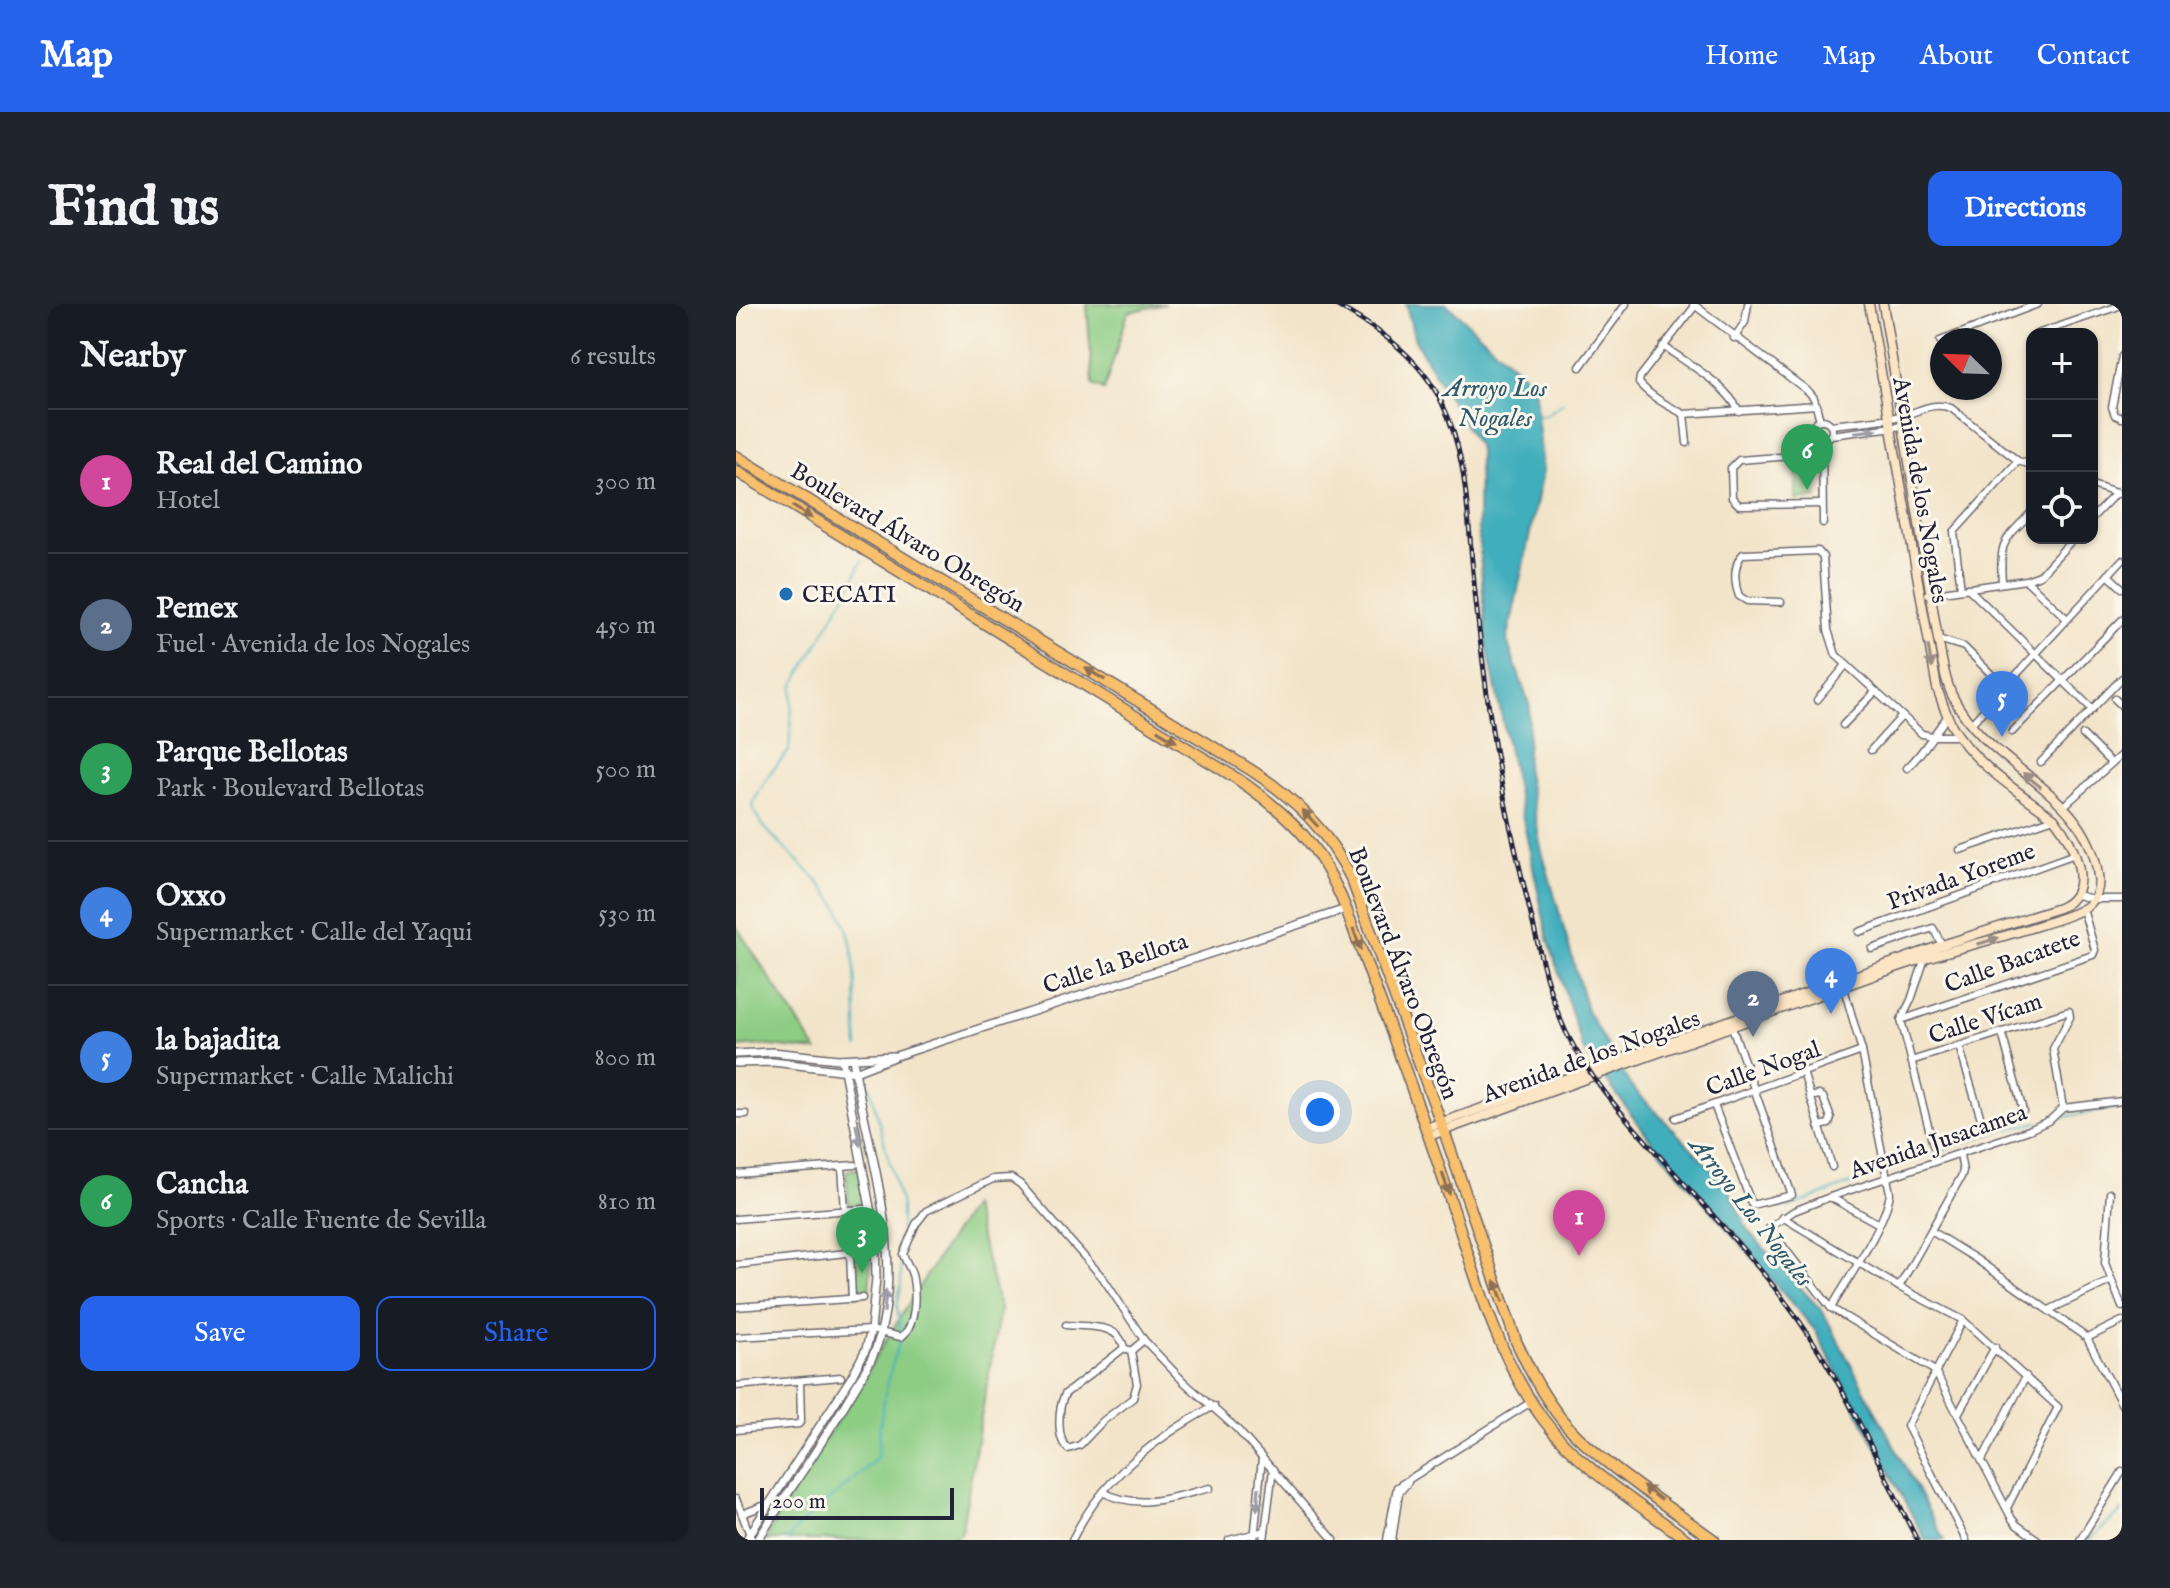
<!DOCTYPE html>
<meta charset="utf-8">
<style>
:root{--surface:#171b24;--page:#20242c;--text:#f1f3f6;--muted:#9ea1a6;--line:#363941;--accent:#2563eb}
body{margin:0;font-family:"IM FELL English",serif;background:var(--page);color:var(--text)}
.controls{position:absolute;right:24px;top:24px;display:grid;overflow:hidden;border-radius:16px;box-shadow:0 2px 6px #0004}
.controls button{width:72px;height:72px;display:grid;place-items:center;padding:0;border:0;border-bottom:2px solid var(--line);background:var(--surface);color:var(--text);font:40px sans-serif}
.compass{position:absolute;left:1194px;top:24px;width:72px;height:72px;border-radius:50%;background:var(--surface);box-shadow:0 2px 6px #0004;rotate:293deg}
.scale{position:absolute;left:24px;bottom:20px;width:194px;box-sizing:border-box;padding-left:8px;border:4px solid #22223b;border-top:0;font-size:22px;line-height:28px;white-space:nowrap;color:#22223b;-webkit-text-stroke:6px #fbf7ec;paint-order:stroke}
.you{position:absolute;left:584px;top:808px;width:28px;height:28px;margin:-20px;border:6px solid #fff;border-radius:50%;background:#1a73e8;box-shadow:0 0 0 12px #1a73e833}
.badge{display:grid;place-items:center;width:52px;height:52px;border-radius:50%;background:var(--accent);color:#fff;font-size:26px;font-weight:700}
.pin{position:absolute;translate:-50% -66px;filter:drop-shadow(0 2px 4px #0008)}
.pin::after{content:'';position:absolute;top:42px;width:28px;height:24px;background:inherit;clip-path:polygon(0 0,100% 0,50% 100%)}
.list{margin:0;padding:0;list-style:none}
h2{display:flex;justify-content:space-between;align-items:center;height:104px;margin:0;padding:0 32px;font-size:34px}
h2 small{font-size:26px;font-weight:400;color:var(--muted)}
.list li{display:grid;grid-template-columns:52px 1fr auto;gap:24px;align-items:center;box-sizing:border-box;height:144px;padding:0 32px;border-top:2px solid var(--line)}
.list b{display:block;font-size:30px;white-space:nowrap}
.list p{margin:0;font-size:26px;white-space:nowrap;color:var(--muted)}
.list em{font-size:26px;font-style:normal;color:var(--muted)}
.actions{display:flex;gap:16px;padding:24px 32px}
.actions a{flex:1;padding:18px 0;border:2px solid var(--accent);border-radius:16px;text-align:center;font-size:28px;color:var(--accent)}
.actions .main{background:var(--accent);color:#fff}
.icon{flex:none;width:44px;height:44px;fill:none;stroke:currentColor;stroke-width:2;stroke-linecap:round;stroke-linejoin:round}
.map{position:relative;flex:none;width:1386px;height:1236px;overflow:hidden;border-radius:16px}
header{display:flex;align-items:center;gap:48px;box-sizing:border-box;height:112px;padding:0 40px;background:var(--accent);color:#fff}
header strong{font-size:38px}
nav{display:flex;gap:44px;margin-inline-start:auto;font-size:28px}
.intro{display:flex;align-items:center;justify-content:space-between;box-sizing:border-box;height:192px;padding:0 48px}
h1{margin:0;font-size:56px}
.button{padding:20px 36px;border-radius:16px;background:var(--accent);color:#fff;font-size:28px;font-weight:700}
main{display:flex;gap:48px;padding:0 48px}
aside{flex:1;background:var(--surface);border-radius:16px;box-shadow:0 2px 6px #0004}
.map>svg:first-child{display:block}
.green{fill:#8ccc83;stroke:#57775f;stroke-width:2}
.water{fill:#3faebc;stroke:#30687c;stroke-width:2}
.lines{fill:none;stroke-linecap:round;stroke-linejoin:round}
.stream{stroke:#3faebc;stroke-width:2}
.minor-casing{stroke:#6b666d;stroke-width:9}
.tertiary-casing{stroke:#6b666d;stroke-width:10}
.secondary-casing{stroke:#6b666d;stroke-width:11}
.trunk-casing{stroke:#6b666d;stroke-width:13}
.minor{stroke:#fff;stroke-width:6}
.tertiary{stroke:#fff;stroke-width:7}
.secondary{stroke:#fce5c4;stroke-width:8}
.trunk{stroke:#f8bf6c;stroke-width:10}
.rail-casing{stroke:#22223b;stroke-width:5}
.rail{stroke:#fbf7ec;stroke-width:2;stroke-dasharray:6;stroke-linecap:butt}
.oneway{fill:#9c9ca7}
.oneway2{fill:#8d7054}
.oneway3{fill:#9a8d86}
.poi-dot{fill:#1f6fb2;stroke:#fbf7ec;stroke-width:3}
.labels{text-anchor:middle;stroke-width:6;stroke-linejoin:round;paint-order:stroke}
.street-label{font-size:24px;fill:#22223b;stroke:#fbf7ec}
.poi-label{font-size:24px;fill:#22223b;stroke:#fbf7ec;text-anchor:start}
.water-label{font-size:26px;font-style:italic;fill:#2e5a6f;stroke:#fbf7ec}
</style>
<header>
<strong>Map</strong>
<nav><a>Home</a><a>Map</a><a>About</a><a>Contact</a></nav>
</header>
<div class="intro"><h1>Find us</h1><a class="button">Directions</a></div>
<main>
<aside>
<h2>Nearby<small>6 results</small></h2>
<ul class="list">
<li><span class="badge" style="background:#d1479c">1</span><div><b>Real del Camino</b><p>Hotel</p></div><em>300 m</em></li>
<li><span class="badge" style="background:#5c6f8a">2</span><div><b>Pemex</b><p>Fuel · Avenida de los Nogales</p></div><em>450 m</em></li>
<li><span class="badge" style="background:#2e9e5b">3</span><div><b>Parque Bellotas</b><p>Park · Boulevard Bellotas</p></div><em>500 m</em></li>
<li><span class="badge" style="background:#3f7fe0">4</span><div><b>Oxxo</b><p>Supermarket · Calle del Yaqui</p></div><em>530 m</em></li>
<li><span class="badge" style="background:#3f7fe0">5</span><div><b>la bajadita</b><p>Supermarket · Calle Malichi</p></div><em>800 m</em></li>
<li><span class="badge" style="background:#2e9e5b">6</span><div><b>Cancha</b><p>Sports · Calle Fuente de Sevilla</p></div><em>810 m</em></li>
</ul>
<div class="actions"><a class="main">Save</a><a>Share</a></div>
</aside>
<div class="map">
<svg width="1386" height="1236" viewBox="0 0 1386 1236">
<rect width="100%" height="100%" fill="#fbf7ec"/>
<filter id="ink" filterUnits="userSpaceOnUse"><feTurbulence type="fractalNoise" baseFrequency=".0125" numOctaves="2"/><feDisplacementMap in="SourceGraphic" scale="16" xChannelSelector="R" yChannelSelector="G"/><feConvolveMatrix kernelMatrix="1 2 1 2 8 2 1 2 1" color-interpolation-filters="sRGB"/></filter>
<filter id="wash" filterUnits="userSpaceOnUse"><feTurbulence type="fractalNoise" baseFrequency=".006" numOctaves="4" result="noise"/><feDisplacementMap in="SourceGraphic" scale="32" xChannelSelector="R" yChannelSelector="G"/><feGaussianBlur stdDeviation="1.8" result="paint"/><feColorMatrix in="noise" values="0 0 0 0 0 0 0 0 0 0 0 0 0 0 0 0 0 1.4 0 .05"/><feComposite in="paint" operator="in"/></filter>
<g filter="url(#wash)">
<rect width="100%" height="100%" fill="#f2e4c9"/>
<!-- green -->
<g class="green">
<path d="M351 0H430L392 8 368 86 357 81Z"/>
<path d="M1078 157 1081 194 1060 196 1061 158Z"/>
<path d="M0 622 81 747 26 741 0 743Z"/>
<path d="M124 864 130 900 113 903 110 867Z"/>
<path d="M236 902 264 1005 225 1229 215 1236H30C48 1192 77 1155 102 1115 146 1044 188 971 236 902Z"/>
<path d="M136 948 133 989 119 991 117 949Z"/>
</g>
<!-- water -->
<path class="water" d="M670 0H711L798 81 807 168 771 337 794 403 790 463 805 544 851 706 894 781 991 881 1012 927 1087 1008 1208 1236H1189L1079 1026 917 839 847 745 812 635 751 342 742 222 743 145 679 36Z"/>
<g class="lines">
<!-- stream -->
<g class="stream">
<path d="M800 112 810 111 827 99"/>
<path d="M122 743C119 698 125 636 98 597 78 569 48 547 26 520L18 508 17 499 34 469 53 447 57 383 118 275 126 256"/>
<path d="M132 777 165 901V982L161 1002 165 1030"/>
<path d="M1320 814 1386 804"/>
<path d="M1167 860 1257 829 1302 818"/>
<path d="M1051 904 1143 869"/>
<path d="M1004 914H1028"/>
<path d="M51 1236C77 1204 114 1183 142 1152 143 1112 151 1074 164 1036"/>
<path d="M1353 1236 1386 1207"/>
</g>
</g>
</g>
<g filter="url(#ink)">
<g class="lines">
<!-- minor casing -->
<g class="minor-casing">
<g id="minor">
<path d="M957 0 1073 88 1078 94 1084 116"/>
<path d="M959 2 904 73 903 79C915 93 932 102 948 110L1081 101"/>
<path d="M1301 30 1386 1"/>
<path d="M998 34 1009 18 1012 0"/>
<path d="M1204 37 1302 0"/>
<path d="M927 42C952 60 989 79 1003 107"/>
<path d="M1386 52 1376 103 1379 111 1386 114"/>
<path d="M844 63 890 0"/>
<path d="M948 110 951 139"/>
<circle cx="1086" cy="126" r="10"/>
<path d="M1095 121C1118 118 1143 117 1165 112 1183 108 1196 97 1215 104L1282 157 1296 161"/>
<path d="M1095 131 1166 122"/>
<path d="M1086 136 1087 219"/>
<path d="M1085 150 1003 156 995 164 996 194 1003 201 1086 200"/>
<path d="M1356 181 1386 191"/>
<path d="M1356 214 1380 189"/>
<path d="M1372 271 1386 284"/>
<path d="M1290 276 1331 315"/>
<path d="M1266 278C1263 236 1268 237 1296 208"/>
<path d="M1232 284 1356 405"/>
<path d="M1225 285 1218 228 1282 157"/>
<path d="M1192 290 1290 276 1304 271 1338 234"/>
<path d="M1045 298 1011 297 1003 292C998 279 997 260 1007 250L1082 247 1087 253 1092 326 1100 351 1186 430 1196 432H1223"/>
<path d="M1202 335 1228 343 1268 383"/>
<path d="M1379 395 1386 402"/>
<path d="M1081 396 1110 361"/>
<path d="M1235 420 1386 256"/>
<path d="M1107 421 1139 388"/>
<path d="M1276 428 1386 316"/>
<path d="M1347 431 1375 459"/>
<path d="M1135 446 1166 412"/>
<path d="M1305 458 1386 374"/>
<path d="M1171 464C1189 447 1196 431 1212 412"/>
<path d="M1328 502 1386 450"/>
<path d="M1224 546 1318 514"/>
<path d="M1341 591 1357 595H1386"/>
<path d="M1123 628 1339 550"/>
<path d="M1136 645 1197 624 1206 641"/>
<path d="M1189 654 1175 696 1165 716 1197 841"/>
<path d="M1165 716 1357 651 1359 646 1347 605"/>
<path d="M1266 729 1287 807"/>
<path d="M1223 742 1246 818"/>
<path d="M1175 757 1333 707 1334 713 1317 745 1327 804"/>
<path d="M1067 768 1096 863"/>
<path d="M1074 793 1083 791 1087 793 1095 814 1093 820 1083 822"/>
<path d="M978 801 1016 901 1056 891 996 723"/>
<path d="M0 810H10"/>
<path d="M940 814 1126 747"/>
<path d="M106 863 109 907"/>
<path d="M0 870 119 861"/>
<path d="M1374 889 1369 959 1386 1003"/>
<path d="M1094 893 1143 920"/>
<path d="M1046 913 1163 983 1227 1016 1322 1103 1271 1204"/>
<path d="M0 915 128 905"/>
<path d="M1195 927 1240 955 1351 1034 1386 1101"/>
<path d="M114 949 116 995"/>
<path d="M0 961 129 947"/>
<path d="M1163 983 1225 873 1227 867 1224 851"/>
<path d="M0 1003 126 994"/>
<path d="M1095 1004C1112 975 1150 920 1154 889L1126 747 1107 681"/>
<path d="M1313 1006 1374 977"/>
<path d="M1227 1016 1171 1122 1230 1236"/>
<path d="M330 1021C352 1023 383 1019 388 1044"/>
<path d="M0 1033 135 1026 165 1033C180 1023 180 992 177 975 176 966 170 959 167 950L180 920 190 907 257 875 275 874 284 880 367 974 408 1036 448 1078 501 1125 598 1236"/>
<path d="M1351 1034 1386 1017"/>
<path d="M395 1047 401 1080 397 1094 367 1117 344 1141 332 1145C320 1135 322 1104 329 1090L388 1044 395 1047 408 1036"/>
<path d="M0 1082 105 1073"/>
<path d="M1222 1110 1259 1043"/>
<path d="M0 1126 63 1120 65 1116 64 1077"/>
<path d="M1246 1156 1290 1072"/>
<path d="M367 1188C403 1207 437 1193 474 1184"/>
<path d="M0 1195 16 1236"/>
<path d="M6 1210 32 1200"/>
<path d="M336 1236C366 1174 419 1134 478 1102"/>
<path d="M493 1236 529 1227"/>
<path d="M518 1236 526 1154"/>
<path d="M528 1236 537 1165"/>
<path d="M651 1236 661 1183 795 1098"/>
<path d="M656 1236 663 1189 672 1178"/>
<path d="M1302 1236 1281 1221 1276 1215 1199 1067 1095 1004 1033 924 1058 907 1094 893 1293 826 1314 816 1327 804 1386 797"/>
<path d="M1344 1236 1386 1168"/>
</g>
</g>
<!-- tertiary casing -->
<g class="tertiary-casing">
<g id="tertiary">
<path d="M0 750 36 748 102 755 157 752"/>
<path d="M0 759 37 758 119 768 160 752 610 605"/>
<path d="M10 1236 115 1074 130 1045 135 1026 140 974 139 930 106 755"/>
<path d="M22 1236C51 1189 83 1145 111 1097 121 1080 133 1063 140 1044 172 953 131 846 117 755"/>
</g>
</g>
<!-- secondary casing -->
<g class="secondary-casing">
<g id="secondary">
<path d="M690 824 1206 641 1323 604C1362 588 1337 538 1318 514 1283 488 1237 460 1215 420 1210 409 1205 396 1201 384L1133 0"/>
<path d="M693 832C848 775 1004 719 1159 664 1207 647 1256 637 1304 621 1319 616 1336 612 1349 604 1360 597 1364 584 1362 572 1352 486 1253 465 1217 393 1208 375 1206 354 1202 335L1147 0"/>
</g>
</g>
<!-- trunk casing -->
<g class="trunk-casing">
<g id="trunk">
<path d="M0 152 515 466C559 494 593 528 616 576L708 827 780 1037C793 1065 807 1093 827 1117 864 1160 932 1202 978 1236"/>
<path d="M0 167 500 474C555 511 585 542 610 605 644 696 678 787 709 880 736 958 757 1047 807 1115 844 1165 902 1199 951 1236"/>
</g>
</g>
<!-- minor -->
<use href="#minor" class="minor"/>
<!-- tertiary -->
<use href="#tertiary" class="tertiary"/>
<!-- secondary -->
<use href="#secondary" class="secondary"/>
<!-- trunk -->
<use href="#trunk" class="trunk"/>
<!-- rail casing -->
<g class="rail-casing">
<path id="rail" d="M598 0C641 24 682 51 705 97 730 147 731 202 736 257 740 301 745 346 751 390 762 479 784 566 805 653 811 679 819 704 830 728 852 772 884 808 917 845 965 899 1017 952 1059 1011 1109 1080 1143 1161 1181 1236"/>
</g>
<!-- rail -->
<use href="#rail" class="rail"/>
</g>
<!-- one-way arrows -->
<defs><path id="oneway-solid" d="M-6-.8H1V-3.2L6.5 0L1 3.2V.8H-6Z" transform="scale(2)"/></defs>
<g class="oneway">
<use href="#oneway-solid" transform="translate(1130 127) rotate(-7)"/>
<use href="#oneway-solid" transform="translate(122 831) rotate(79)"/>
<use href="#oneway-solid" transform="translate(149 997) rotate(-85)"/>
<use href="#oneway-solid" transform="translate(522 1195) rotate(95)"/>
</g>
<g class="oneway2">
<use href="#oneway-solid" transform="translate(66 208) rotate(32)"/>
<use href="#oneway-solid" transform="translate(359 370) rotate(-149)"/>
<use href="#oneway-solid" transform="translate(431 432) rotate(31)"/>
<use href="#oneway-solid" transform="translate(574 514) rotate(-133)"/>
<use href="#oneway-solid" transform="translate(621 635) rotate(70)"/>
<use href="#oneway-solid" transform="translate(710 880) rotate(71)"/>
<use href="#oneway-solid" transform="translate(763 987) rotate(-110)"/>
<use href="#oneway-solid" transform="translate(916 1189) rotate(-143)"/>
</g>
<g class="oneway3">
<use href="#oneway-solid" transform="translate(1194 353) rotate(80)"/>
<use href="#oneway-solid" transform="translate(1296 476) rotate(-141)"/>
<use href="#oneway-solid" transform="translate(1252 637) rotate(-17)"/>
</g>
</g>
<!-- markers -->
<circle class="poi-dot" cx="50" cy="290" r="8"/>
<g class="labels">
<!-- street labels -->
<g class="street-label">
<text transform="translate(1185 186) rotate(80)" y="8">Avenida de los Nogales</text>
<text transform="translate(172 233) rotate(31)" y="8">Boulevard Álvaro Obregón</text>
<text transform="translate(1225 572) rotate(-20)" y="8">Privada Yoreme</text>
<text transform="translate(1276 657) rotate(-20)" y="8">Calle Bacatete</text>
<text transform="translate(379 659) rotate(-18)" y="8">Calle la Bellota</text>
<text transform="translate(668 669) rotate(69)" y="8">Boulevard Álvaro Obregón</text>
<text transform="translate(1249 714) rotate(-18)" y="8">Calle Vícam</text>
<text transform="translate(855 752) rotate(-20)" y="8">Avenida de los Nogales</text>
<text transform="translate(1027 764) rotate(-20)" y="8">Calle Nogal</text>
<text transform="translate(1202 837) rotate(-19)" y="8">Avenida Jusacamea</text>
</g>
<!-- poi labels -->
<g class="poi-label">
<text x="66" y="298">CECATI</text>
</g>
<!-- water labels -->
<g class="water-label">
<text x="759" y="92">Arroyo Los<tspan x="759" dy="30">Nogales</tspan></text>
<text transform="translate(1016 907) rotate(52)" y="9">Arroyo Los Nogales</text>
</g>
</g>
</svg>
<div class="controls">
<button>+</button>
<button>−</button>
<button><svg class="icon" aria-label="locate" viewBox="0 0 24 24"><circle cx="12" cy="12" r="6"/><path d="M12 2v4M12 18v4M2 12h4M18 12h4"/></svg></button>
</div>
<svg class="compass" viewBox="-18 -18 36 36"><path d="M0-13l5 13h-10z" fill="#e53935"/><path d="M0 13l5-13h-10z" fill="#9ea1a6"/></svg>
<div class="scale">200 m</div>
<div class="you"></div>
<div class="pin badge" style="left:843px;top:952px;background:#d1479c">1</div>
<div class="pin badge" style="left:1017px;top:733px;background:#5c6f8a">2</div>
<div class="pin badge" style="left:126px;top:969px;background:#2e9e5b">3</div>
<div class="pin badge" style="left:1095px;top:710px;background:#3f7fe0">4</div>
<div class="pin badge" style="left:1266px;top:433px;background:#3f7fe0">5</div>
<div class="pin badge" style="left:1071px;top:186px;background:#2e9e5b">6</div>
</div>
</main>
